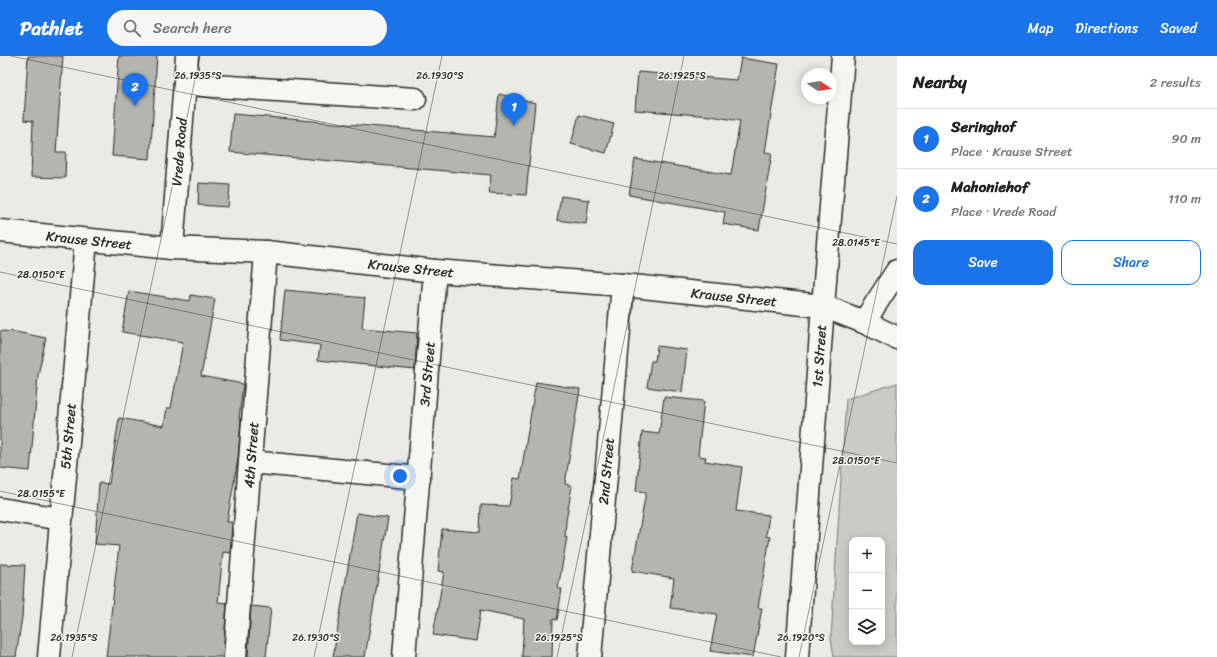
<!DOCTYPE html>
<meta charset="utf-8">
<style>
:root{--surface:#fff;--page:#f6f6f6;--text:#222;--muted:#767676;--line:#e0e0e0;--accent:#1a73e8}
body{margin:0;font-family:Sriracha,sans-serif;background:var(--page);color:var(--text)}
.controls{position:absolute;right:12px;bottom:12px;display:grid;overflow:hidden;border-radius:8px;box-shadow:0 2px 10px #0003}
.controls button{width:36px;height:36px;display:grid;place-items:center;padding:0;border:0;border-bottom:1px solid var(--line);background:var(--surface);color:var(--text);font:20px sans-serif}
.compass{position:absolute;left:801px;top:12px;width:36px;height:36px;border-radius:50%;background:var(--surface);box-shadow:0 2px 10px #0003;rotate:102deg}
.you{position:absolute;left:400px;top:420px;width:14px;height:14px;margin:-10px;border:3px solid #fff;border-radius:50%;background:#1a73e8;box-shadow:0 0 0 6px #1a73e833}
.badge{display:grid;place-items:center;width:26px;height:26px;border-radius:50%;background:var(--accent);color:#fff;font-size:13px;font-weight:700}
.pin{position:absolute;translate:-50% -33px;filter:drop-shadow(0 1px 2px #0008)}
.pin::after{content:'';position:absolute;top:21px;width:14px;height:12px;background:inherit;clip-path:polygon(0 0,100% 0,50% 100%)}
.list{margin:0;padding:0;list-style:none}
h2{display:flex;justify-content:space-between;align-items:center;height:52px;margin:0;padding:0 16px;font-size:17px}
h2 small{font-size:13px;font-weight:400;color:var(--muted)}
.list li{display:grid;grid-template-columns:26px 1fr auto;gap:12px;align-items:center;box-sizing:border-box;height:60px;padding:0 16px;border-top:1px solid var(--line)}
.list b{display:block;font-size:15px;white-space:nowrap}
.list p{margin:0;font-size:13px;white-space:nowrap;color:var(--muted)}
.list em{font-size:13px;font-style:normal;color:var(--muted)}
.actions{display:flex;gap:8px;padding:12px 16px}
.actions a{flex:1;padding:9px 0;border:1px solid var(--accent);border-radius:12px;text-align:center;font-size:14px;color:var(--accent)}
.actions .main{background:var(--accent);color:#fff}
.icon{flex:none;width:22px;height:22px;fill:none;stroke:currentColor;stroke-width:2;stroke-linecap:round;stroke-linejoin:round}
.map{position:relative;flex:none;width:897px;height:601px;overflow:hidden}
header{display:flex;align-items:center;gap:24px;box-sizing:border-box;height:56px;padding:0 20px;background:var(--accent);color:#fff}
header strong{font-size:19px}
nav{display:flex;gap:22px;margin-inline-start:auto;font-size:14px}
.search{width:280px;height:36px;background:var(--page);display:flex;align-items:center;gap:10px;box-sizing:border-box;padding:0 14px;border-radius:22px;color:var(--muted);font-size:15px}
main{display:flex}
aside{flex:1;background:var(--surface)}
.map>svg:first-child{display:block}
.green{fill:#cacac7;stroke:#7a7a79;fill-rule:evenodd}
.building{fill:#b4b4b1;stroke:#2b2b2b}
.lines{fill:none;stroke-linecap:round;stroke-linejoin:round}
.minor-casing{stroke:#2b2b2b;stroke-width:25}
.minor{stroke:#f6f6f2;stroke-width:22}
.ticks{fill:none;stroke:#2b2b2b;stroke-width:1;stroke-opacity:0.45}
.labels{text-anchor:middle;stroke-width:3;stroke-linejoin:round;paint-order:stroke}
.street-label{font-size:14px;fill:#2b2b2b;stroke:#f6f6f2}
.ticks-label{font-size:10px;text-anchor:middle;fill:#2b2b2b;stroke:#f6f6f2;stroke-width:3;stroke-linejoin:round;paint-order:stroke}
</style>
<header>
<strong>Pathlet</strong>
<div class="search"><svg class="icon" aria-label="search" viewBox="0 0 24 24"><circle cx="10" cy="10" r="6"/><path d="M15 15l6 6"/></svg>Search here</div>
<nav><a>Map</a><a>Directions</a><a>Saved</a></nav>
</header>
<main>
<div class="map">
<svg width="897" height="601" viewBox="0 0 897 601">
<rect width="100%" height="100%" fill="#eaeae6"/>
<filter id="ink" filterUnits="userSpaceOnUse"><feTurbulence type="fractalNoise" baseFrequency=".025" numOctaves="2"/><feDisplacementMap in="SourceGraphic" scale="8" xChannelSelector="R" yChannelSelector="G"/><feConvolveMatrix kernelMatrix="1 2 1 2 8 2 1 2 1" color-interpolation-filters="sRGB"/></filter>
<g filter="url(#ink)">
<!-- green -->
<path class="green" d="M897 327V601H834L831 582 846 343ZM852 484H882V586H852Z"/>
<!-- building -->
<g class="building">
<path d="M28 0H63L56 96H66L65 122 31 121 33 65 24 64Z"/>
<path d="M119 0H157L150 103 112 100Z"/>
<path d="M741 2 779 8 765 96 772 97 759 174 723 168 725 156 629 139 635 103 731 119 740 65 711 60 635 54 638 16 737 24Z"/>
<path d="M499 38 535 47 526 139 489 137 491 119 230 96 233 58 494 81Z"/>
<path d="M579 59 614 68 606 97 571 88Z"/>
<path d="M199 127 230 129 228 151 198 149Z"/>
<path d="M561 140 589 144 586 168 557 164Z"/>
<path d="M285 234 365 242 362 272 417 277 415 314 318 304 320 289 280 284Z"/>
<path d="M129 235 190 245 191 239 215 243 201 320 243 328 239 363H241L238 403 227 466H232L230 497 223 496 218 546 227 547 223 601H106L119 490 95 488 99 427 109 428 119 362 164 370 167 352H171L183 286 122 276Z"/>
<path d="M0 275 16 276 46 282 38 319 30 415 0 412Z"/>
<path d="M657 290 687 294 682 336 647 331 651 305H655Z"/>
<path d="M536 326 580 333 565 428 572 430 566 465 565 481H567L558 533H562L557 564 553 563 552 601H522L524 563 481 554 476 585 433 579 444 516 438 515 442 473 480 476 481 449 509 450 514 422 520 423Z"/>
<path d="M664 341 704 345 698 400 706 401 705 405 742 411 736 455 769 459 766 480 770 481 758 552H762L753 601 710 595 717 558 670 552 674 522 632 515 646 436 636 435 642 376 659 378Z"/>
<path d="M357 457 388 462 365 601H333Z"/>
<path d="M0 508 25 509 22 561 16 601H0Z"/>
<path d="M251 550 271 552 266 601H248Z"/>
</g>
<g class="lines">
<!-- minor casing -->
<g class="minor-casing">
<g id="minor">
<path d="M185 28 415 43"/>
<path d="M0 175 172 192 266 196 435 215 623 229 823 250 864 266 897 282"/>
<path d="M172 192 187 0"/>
<path d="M864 266 897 215"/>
<path d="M250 406 419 422"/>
<path d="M0 453 61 463"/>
<path d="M49 601 86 184"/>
<path d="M235 601 266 196"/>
<path d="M404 601 435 215"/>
<path d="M590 601 623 229"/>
<path d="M797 601 823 250 843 0"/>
</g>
</g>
<!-- minor -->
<use href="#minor" class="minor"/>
</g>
</g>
<!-- ticks -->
<path class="ticks" d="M11 0 897 188M0 216 897 407M0 435 781 601M72 601 200 0M314 601 442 0M557 601 684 0M799 601 897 140"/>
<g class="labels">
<!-- street labels -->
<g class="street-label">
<text transform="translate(179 96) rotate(-85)" y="5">Vrede Road</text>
<text transform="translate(89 184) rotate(6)" y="5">Krause Street</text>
<text transform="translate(411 212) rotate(6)" y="5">Krause Street</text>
<text transform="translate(734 241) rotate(6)" y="5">Krause Street</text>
<text transform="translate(819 300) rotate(-86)" y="5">1st Street</text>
<text transform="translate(427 318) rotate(-85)" y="5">3rd Street</text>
<text transform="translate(68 380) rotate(-85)" y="5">5th Street</text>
<text transform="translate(251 399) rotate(-86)" y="5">4th Street</text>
<text transform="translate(606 415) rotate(-85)" y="5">2nd Street</text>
</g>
</g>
<g class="ticks-label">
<text x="198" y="23">26.1935°S</text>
<text x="440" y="23">26.1930°S</text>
<text x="682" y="23">26.1925°S</text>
<text x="856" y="190">28.0145°E</text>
<text x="41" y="222">28.0150°E</text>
<text x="856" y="408">28.0150°E</text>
<text x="41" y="441">28.0155°E</text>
<text x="74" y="585">26.1935°S</text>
<text x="316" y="585">26.1930°S</text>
<text x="559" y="585">26.1925°S</text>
<text x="801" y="585">26.1920°S</text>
</g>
</svg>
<div class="controls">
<button>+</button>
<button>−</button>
<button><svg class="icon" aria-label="layers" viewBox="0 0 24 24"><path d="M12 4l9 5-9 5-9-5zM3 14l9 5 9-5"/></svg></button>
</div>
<svg class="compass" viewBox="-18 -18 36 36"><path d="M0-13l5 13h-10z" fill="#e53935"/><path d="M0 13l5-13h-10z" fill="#767676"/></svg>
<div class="you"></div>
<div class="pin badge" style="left:514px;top:70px">1</div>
<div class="pin badge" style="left:135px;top:50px">2</div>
</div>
<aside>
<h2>Nearby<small>2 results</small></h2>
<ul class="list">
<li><span class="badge">1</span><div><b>Seringhof</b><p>Place · Krause Street</p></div><em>90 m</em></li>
<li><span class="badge">2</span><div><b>Mahoniehof</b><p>Place · Vrede Road</p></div><em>110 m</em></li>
</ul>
<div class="actions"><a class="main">Save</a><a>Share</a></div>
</aside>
</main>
